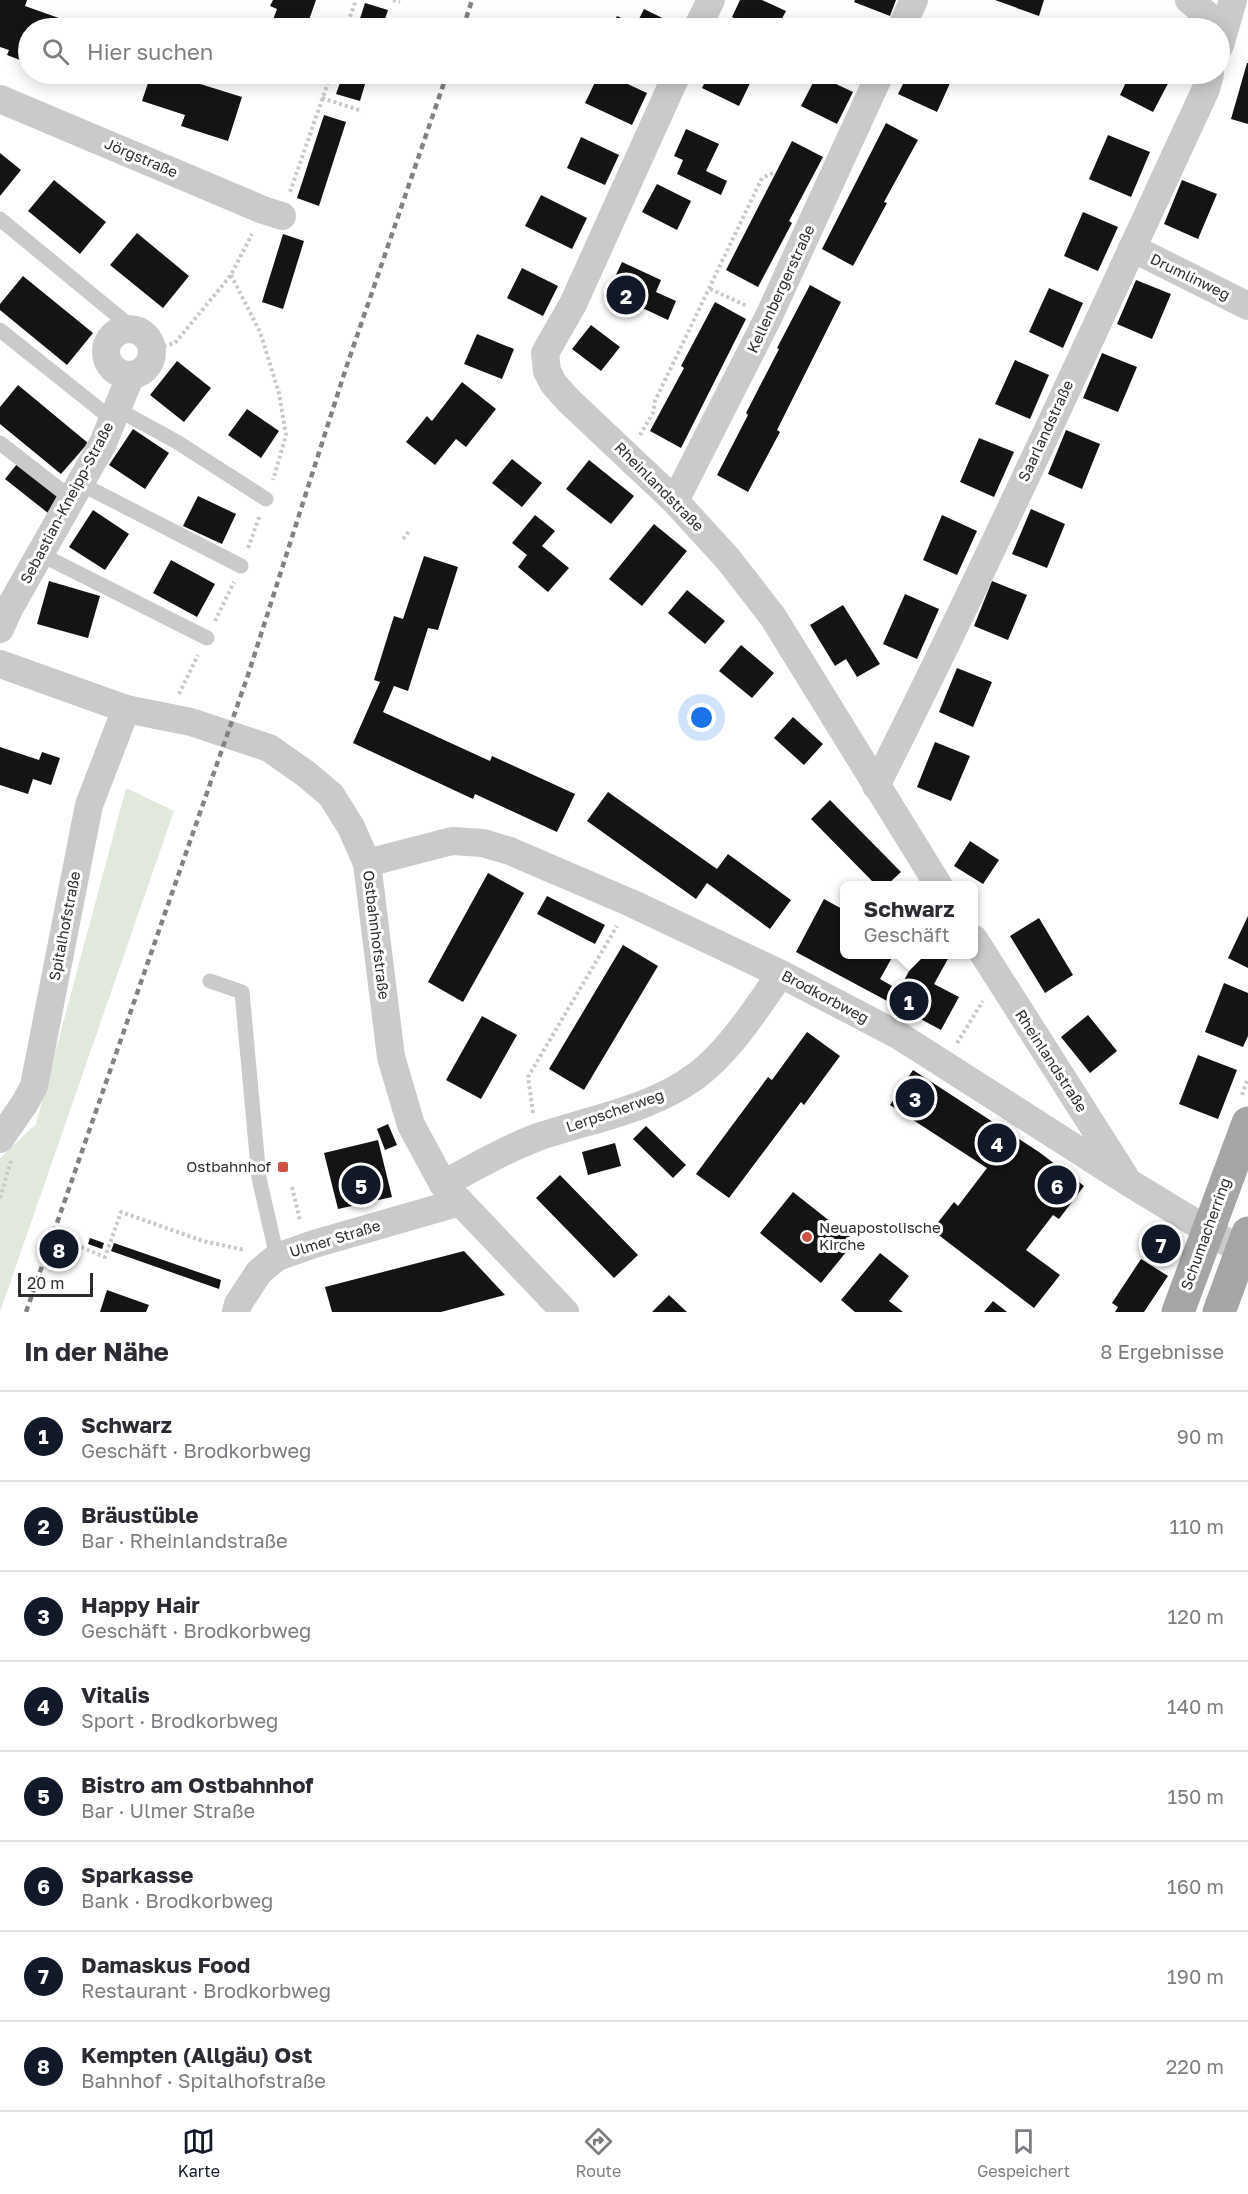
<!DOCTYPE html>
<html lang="de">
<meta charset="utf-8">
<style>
:root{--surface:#fff;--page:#f7f7f7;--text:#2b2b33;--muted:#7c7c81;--line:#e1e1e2;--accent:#111827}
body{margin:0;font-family:"Golos Text",sans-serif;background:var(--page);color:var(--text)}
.scale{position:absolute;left:18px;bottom:15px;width:75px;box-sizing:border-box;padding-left:6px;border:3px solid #2d2d2d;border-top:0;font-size:16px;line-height:21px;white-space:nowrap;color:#2d2d2d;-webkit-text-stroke:4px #fff;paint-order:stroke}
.you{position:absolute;left:702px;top:718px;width:21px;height:21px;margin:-15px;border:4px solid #fff;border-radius:50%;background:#1a73e8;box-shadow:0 0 0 9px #1a73e833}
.badge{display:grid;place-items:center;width:39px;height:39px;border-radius:50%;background:var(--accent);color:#fff;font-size:20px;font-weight:700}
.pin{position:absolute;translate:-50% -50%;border:3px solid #fff;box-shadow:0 2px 6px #0006}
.popup{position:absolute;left:840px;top:881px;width:138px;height:78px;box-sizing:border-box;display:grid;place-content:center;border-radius:9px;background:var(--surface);filter:drop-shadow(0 2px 4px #0005);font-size:20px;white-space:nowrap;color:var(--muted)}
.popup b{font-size:22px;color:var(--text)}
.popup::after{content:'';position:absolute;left:50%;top:100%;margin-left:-12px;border:12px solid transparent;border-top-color:var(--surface)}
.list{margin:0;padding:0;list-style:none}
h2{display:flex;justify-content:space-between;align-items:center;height:78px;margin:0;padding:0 24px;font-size:26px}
h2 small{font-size:20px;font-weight:400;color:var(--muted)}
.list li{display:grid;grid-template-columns:39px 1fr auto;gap:18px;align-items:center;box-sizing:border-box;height:90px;padding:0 24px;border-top:2px solid var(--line)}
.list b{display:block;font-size:22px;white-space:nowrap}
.list p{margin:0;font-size:20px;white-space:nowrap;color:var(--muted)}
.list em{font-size:20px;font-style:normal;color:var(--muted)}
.icon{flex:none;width:33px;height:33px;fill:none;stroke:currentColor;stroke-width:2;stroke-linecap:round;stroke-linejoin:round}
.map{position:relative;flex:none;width:1248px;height:1312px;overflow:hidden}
.search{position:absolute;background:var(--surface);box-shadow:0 3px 15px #0003;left:18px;right:18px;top:18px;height:66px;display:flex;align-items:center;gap:15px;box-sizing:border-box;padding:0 21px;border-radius:33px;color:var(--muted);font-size:22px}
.sheet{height:798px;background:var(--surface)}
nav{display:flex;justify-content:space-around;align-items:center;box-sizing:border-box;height:84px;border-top:2px solid var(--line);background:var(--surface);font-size:16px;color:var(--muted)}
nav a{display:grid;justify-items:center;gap:3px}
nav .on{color:var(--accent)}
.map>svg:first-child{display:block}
.green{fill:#e1e9dd}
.building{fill:#141414}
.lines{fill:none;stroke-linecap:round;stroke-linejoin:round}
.path{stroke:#cacaca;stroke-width:4;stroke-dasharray:3 3;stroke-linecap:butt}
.lane{stroke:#cacaca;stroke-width:15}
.street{stroke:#cacaca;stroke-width:28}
.primary{stroke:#a5a5a5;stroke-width:33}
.rail{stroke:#828282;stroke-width:4.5;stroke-dasharray:6 4.5;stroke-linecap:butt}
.poi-dot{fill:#ce5345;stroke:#fff;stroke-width:2}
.labels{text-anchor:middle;stroke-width:6;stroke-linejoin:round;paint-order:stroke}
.street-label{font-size:15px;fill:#2d2d2d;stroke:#fff}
.poi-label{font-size:15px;fill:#2d2d2d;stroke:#fff;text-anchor:end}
</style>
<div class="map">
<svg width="1248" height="1312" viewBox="0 0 1248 1312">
<rect width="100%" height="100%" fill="#fff"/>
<!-- green -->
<path class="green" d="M126 788 174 811 0 1312V1158L36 1124Z"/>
<!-- building -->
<g class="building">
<path d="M0 0H27L25 6 87 28H28V63L7 55 9 50 0 47Z"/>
<path d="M273 0H316L309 20 315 23 313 28H270L277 9 270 6Z"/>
<path d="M740 0H762L786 11 777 28H755L732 17Z"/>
<path d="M855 0H896L890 16 854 2Z"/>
<path d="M995 0H1044L1039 16Z"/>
<path d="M365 3 388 10 382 28H357Z"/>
<path d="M644 9 683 28H611L617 16 636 25Z"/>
<path d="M1247 63H1248V124L1231 119Z"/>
<path d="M58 74H91L87 84Z"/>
<path d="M151 74H200L197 83 242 97 228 141 181 126 185 115 142 101Z"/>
<path d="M343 74H368L360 101 336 94Z"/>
<path d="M599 74H606L647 93 632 125 585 103Z"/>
<path d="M709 74H746L753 77 739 106 702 88Z"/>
<path d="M908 74H935L951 81 937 112 898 94Z"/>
<path d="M1130 74H1173L1153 112 1120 95Z"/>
<path d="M817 75 853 92 837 124 801 106Z"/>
<path d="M324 115 346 122 319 206 297 198Z"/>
<path d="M886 123 918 140 884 202 887 203 853 266 822 249Z"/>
<path d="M686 129 719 144 706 171 727 181 721 195 677 174 683 160 674 156Z"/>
<path d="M1108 135 1150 152 1131 197 1089 179Z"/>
<path d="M581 137 619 155 605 185 567 168Z"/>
<path d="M792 141 823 157 789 221 792 223 758 287 726 270Z"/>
<path d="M0 153 21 170 0 196Z"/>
<path d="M54 180 106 222 80 254 28 211Z"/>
<path d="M1182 180 1217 194 1198 239 1164 224Z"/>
<path d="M657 184 691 201 677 230 642 212Z"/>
<path d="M541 195 587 218 572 249 525 226Z"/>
<path d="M1083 212 1118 227 1098 271 1064 256Z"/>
<path d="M137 233 189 276 163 308 110 265Z"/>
<path d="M283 234 304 241 283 309 262 302Z"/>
<path d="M622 262 661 280 656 292 676 301 668 320 608 292Z"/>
<path d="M522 268 558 286 543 316 507 298Z"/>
<path d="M23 276 93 333 67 365 0 310V304Z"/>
<path d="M1136 280 1171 294 1152 339 1117 324Z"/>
<path d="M810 285 841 302 777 430 780 432 748 492 717 475 748 415 746 413 779 349 777 348Z"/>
<path d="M1049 288 1083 303 1063 348 1029 332Z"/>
<path d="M715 302 746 319 681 448 650 431 684 368 681 366Z"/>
<path d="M591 325 620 347 601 371 572 349Z"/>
<path d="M477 334 514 349 502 379 464 364Z"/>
<path d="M1102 353 1137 367 1118 412 1083 398Z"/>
<path d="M1015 360 1049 375 1030 419 995 404Z"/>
<path d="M177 361 211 388 184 422 150 395Z"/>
<path d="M462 382 496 409 466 447 456 439 435 465 406 442 427 416 432 421Z"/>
<path d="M18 385 88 443 61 474 0 424V407Z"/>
<path d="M247 409 279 431 261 458 228 435Z"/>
<path d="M133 429 169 453 145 489 109 465Z"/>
<path d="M1066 430 1100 444 1082 489 1048 474Z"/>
<path d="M979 438 1014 452 994 497 960 482Z"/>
<path d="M512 459 542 483 522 507 492 483Z"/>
<path d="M589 460 634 496 611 524 566 489Z"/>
<path d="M17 464 60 498 48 513 5 479Z"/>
<path d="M198 496 236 514 222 544 183 526Z"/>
<path d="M1031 509 1065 524 1047 568 1012 554Z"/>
<path d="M93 510 129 534 105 570 69 547Z"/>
<path d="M535 515 555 531 542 546 569 568 548 592 518 567 527 555 512 543Z"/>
<path d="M942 515 977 531 957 575 923 560Z"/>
<path d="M654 524 687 551 642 606 609 579Z"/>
<path d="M424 556 458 567 438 630 428 628 408 691 394 686 383 712 490 761 492 756 575 794 557 832 475 794 473 799 353 743 380 682 374 680 394 616 403 619Z"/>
<path d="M171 560 215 584 197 617 153 593Z"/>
<path d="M49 581 100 596 88 638 37 624Z"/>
<path d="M992 581 1027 595 1008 640 974 626Z"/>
<path d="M687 590 725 621 705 644 668 613Z"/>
<path d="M905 594 939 609 917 659 883 644Z"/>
<path d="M843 605 880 664 857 677 846 659 835 666 810 625Z"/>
<path d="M741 645 774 673 752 698 719 671Z"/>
<path d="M957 668 992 682 973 727 939 712Z"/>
<path d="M793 717 823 744 804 765 774 738Z"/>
<path d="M935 742 970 756 951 801 917 787Z"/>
<path d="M0 747 39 760 42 752 60 758 51 785 33 779 28 794 0 785Z"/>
<path d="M608 792 717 869 728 854 791 900 770 929 707 883 696 899 587 821Z"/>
<path d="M830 800 901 872 887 885H876L811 819Z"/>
<path d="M970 841 999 860 983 884 954 866Z"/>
<path d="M488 873 524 893 463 1002 428 982Z"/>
<path d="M547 896 605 925 595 944 537 914Z"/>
<path d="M824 899 844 910V954H894L880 979 899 990 918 954H944L949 957 934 984 959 997 941 1030 796 952Z"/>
<path d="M1248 916V968L1228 958Z"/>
<path d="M1039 918 1073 975 1045 993 1010 936Z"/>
<path d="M623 945 658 966 584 1090 549 1069Z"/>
<path d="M1224 983 1248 993V1036L1243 1047 1205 1032Z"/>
<path d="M1088 1015 1117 1051 1090 1073 1061 1037Z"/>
<path d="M482 1016 517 1035 481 1099 446 1080Z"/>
<path d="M807 1032 840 1056 804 1105 801 1102 729 1198 696 1174 768 1077 772 1080Z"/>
<path d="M1198 1055 1237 1070 1218 1119 1179 1104Z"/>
<path d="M913 1070 1039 1152 1084 1186 1059 1219 1053 1215 1026 1250 1060 1275 1034 1308 932 1230 954 1202 958 1206 987 1168 890 1105Z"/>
<path d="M388 1124 397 1145 385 1150 377 1129Z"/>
<path d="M646 1126 686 1165 673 1178 633 1139Z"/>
<path d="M378 1140 392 1197 338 1209 324 1153Z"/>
<path d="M615 1143 621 1166 588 1175 582 1152Z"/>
<path d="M560 1175 638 1255 614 1278 536 1198Z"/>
<path d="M793 1192 855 1241 821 1283 760 1233Z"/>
<path d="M1161 1233 1172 1241 1162 1255 1151 1246Z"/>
<path d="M90 1238 104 1243 102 1249 88 1244Z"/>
<path d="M114 1243 221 1280 219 1289 111 1251Z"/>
<path d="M464 1251 505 1295 441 1312H332L325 1287Z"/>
<path d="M67 1253 75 1256 71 1268 63 1265Z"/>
<path d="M880 1253 909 1276 889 1301 903 1312H855L841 1300Z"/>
<path d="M1141 1259 1168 1276 1144 1312H1115L1118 1307 1112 1303Z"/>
<path d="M107 1290 149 1305 146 1312H100Z"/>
<path d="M669 1295 687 1312H652Z"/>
<path d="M993 1301 1007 1312H984Z"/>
</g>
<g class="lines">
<!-- path -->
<g class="path">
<path d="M393 0 400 2"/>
<path d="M346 28 356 0"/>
<path d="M322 98 362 111"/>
<path d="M290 192 331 74"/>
<path d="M231 275 260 332 279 393 286 435 273 480"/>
<path d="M710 289 747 306"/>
<path d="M152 349 175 343 231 275 252 234"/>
<path d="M640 435 653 413 655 401 762 178 775 172"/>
<path d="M403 539 410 530"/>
<path d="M248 548 260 515"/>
<path d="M215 621 234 582"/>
<path d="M179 694 198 655"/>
<path d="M957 1043 983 1001"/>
<path d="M1242 1095 1248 1078"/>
<path d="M533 1113 528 1077 617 926"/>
<path d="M292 1187 300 1221"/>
<path d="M0 1198 11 1161"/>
<path d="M59 1238 105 1257 121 1212 203 1241 245 1250"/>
</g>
<!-- lane -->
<g class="lane">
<path d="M0 219 130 326 138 330"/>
<path d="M0 330 113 420"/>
<path d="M117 409 177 442 266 499"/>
<path d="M0 443 72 499"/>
<path d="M81 484 241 566"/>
<path d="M40 554 207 638"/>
<path d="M210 981 242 992 259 1178 277 1257"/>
</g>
<!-- street -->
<g class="street">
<path d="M1189 0 1224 29"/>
<path d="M697 28 711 0"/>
<path d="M901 28 914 0"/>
<path d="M1220 45 1233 0"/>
<path d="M677 74 573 304 545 353 547 371 553 383 568 400 675 501 728 559 773 617 939 886"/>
<path d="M0 99 263 210 282 216"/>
<path d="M1132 248 1248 306"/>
<circle cx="129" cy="352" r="23"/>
<path d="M675 501 769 316 880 74"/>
<path d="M0 629 10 607 103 443 131 375"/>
<path d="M0 664 126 709 191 722 269 748 306 774 331 795 351 827 367 863 391 1057 411 1125 443 1184 565 1312"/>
<path d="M876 786C991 557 1098 322 1206 89L1210 74"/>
<path d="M367 863 452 841 483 843 510 851 631 903 781 974 898 1035 1128 1182 1248 1255"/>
<path d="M974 939 1124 1175"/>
<path d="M0 1139 25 1103 34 1086 89 805 126 709"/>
<path d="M443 1184C474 1168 505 1149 538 1137 591 1119 650 1110 696 1076 731 1050 755 1009 781 974"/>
<path d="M236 1312 238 1304 259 1272 277 1257 314 1244 460 1202"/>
</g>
<!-- primary -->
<g class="primary">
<path d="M1178 1312 1248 1123"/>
<path d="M1219 1312 1248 1233"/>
</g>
<!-- rail -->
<g class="rail">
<path d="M463 28 472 0"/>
<path d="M26 1312 248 675 346 368 447 74"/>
</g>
</g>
<!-- markers -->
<g class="poi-dot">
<rect x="277" y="1161" width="12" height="12" rx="3"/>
<circle cx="807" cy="1237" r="6"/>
</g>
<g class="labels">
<!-- street labels -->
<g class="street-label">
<text transform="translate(141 158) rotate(23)" y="5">Jörgstraße</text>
<text transform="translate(1190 277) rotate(26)" y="5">Drumlinweg</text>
<text transform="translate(781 289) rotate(-65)" y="5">Kellenbergerstraße</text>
<text transform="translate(1046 431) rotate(-65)" y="5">Saarlandstraße</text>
<text transform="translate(659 487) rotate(45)" y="5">Rheinlandstraße</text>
<text transform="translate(67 503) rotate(-62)" y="5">Sebastian-Kneipp-Straße</text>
<text transform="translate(65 926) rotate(-79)" y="5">Spitalhofstraße</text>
<text transform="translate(376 935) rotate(83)" y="5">Ostbahnhofstraße</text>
<text transform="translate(825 997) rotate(28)" y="5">Brodkorbweg</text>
<text transform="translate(1051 1061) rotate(57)" y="5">Rheinlandstraße</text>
<text transform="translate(615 1111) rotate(-19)" y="5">Lerpscherweg</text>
<text transform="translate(1206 1234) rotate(-70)" y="5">Schumacherring</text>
<text transform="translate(335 1239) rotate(-17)" y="5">Ulmer Straße</text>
</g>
<!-- poi labels -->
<g class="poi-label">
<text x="271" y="1172">Ostbahnhof</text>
<text x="819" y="1233" text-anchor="start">Neuapostolische<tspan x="819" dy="17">Kirche</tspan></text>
</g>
</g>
</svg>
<div class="scale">20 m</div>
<div class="you"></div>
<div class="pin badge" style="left:909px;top:1001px">1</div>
<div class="popup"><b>Schwarz</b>Geschäft</div>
<div class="pin badge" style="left:626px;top:295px">2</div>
<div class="pin badge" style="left:915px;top:1098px">3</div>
<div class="pin badge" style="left:997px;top:1143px">4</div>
<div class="pin badge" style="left:361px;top:1185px">5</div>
<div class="pin badge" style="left:1057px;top:1185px">6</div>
<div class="pin badge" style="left:1161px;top:1244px">7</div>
<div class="pin badge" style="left:59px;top:1249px">8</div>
<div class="search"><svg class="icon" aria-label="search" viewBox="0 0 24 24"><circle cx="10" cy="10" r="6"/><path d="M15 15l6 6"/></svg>Hier suchen</div>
</div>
<section class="sheet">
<h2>In der Nähe<small>8 Ergebnisse</small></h2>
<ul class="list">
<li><span class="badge">1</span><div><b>Schwarz</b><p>Geschäft · Brodkorbweg</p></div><em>90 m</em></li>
<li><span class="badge">2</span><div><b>Bräustüble</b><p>Bar · Rheinlandstraße</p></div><em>110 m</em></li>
<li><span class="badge">3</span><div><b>Happy Hair</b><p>Geschäft · Brodkorbweg</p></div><em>120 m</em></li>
<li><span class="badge">4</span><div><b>Vitalis</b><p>Sport · Brodkorbweg</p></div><em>140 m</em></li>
<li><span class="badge">5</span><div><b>Bistro am Ostbahnhof</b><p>Bar · Ulmer Straße</p></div><em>150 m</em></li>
<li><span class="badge">6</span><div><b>Sparkasse</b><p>Bank · Brodkorbweg</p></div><em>160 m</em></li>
<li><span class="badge">7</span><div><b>Damaskus Food</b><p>Restaurant · Brodkorbweg</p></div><em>190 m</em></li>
<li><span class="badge">8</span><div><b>Kempten (Allgäu) Ost</b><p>Bahnhof · Spitalhofstraße</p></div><em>220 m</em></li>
</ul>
</section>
<nav>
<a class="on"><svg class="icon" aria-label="map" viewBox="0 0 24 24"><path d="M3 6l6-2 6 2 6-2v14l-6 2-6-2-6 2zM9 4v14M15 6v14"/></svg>Karte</a>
<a><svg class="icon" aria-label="directions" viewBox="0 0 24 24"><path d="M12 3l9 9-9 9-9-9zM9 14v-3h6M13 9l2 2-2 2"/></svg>Route</a>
<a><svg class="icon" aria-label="saved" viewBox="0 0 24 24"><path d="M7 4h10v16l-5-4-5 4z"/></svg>Gespeichert</a>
</nav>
